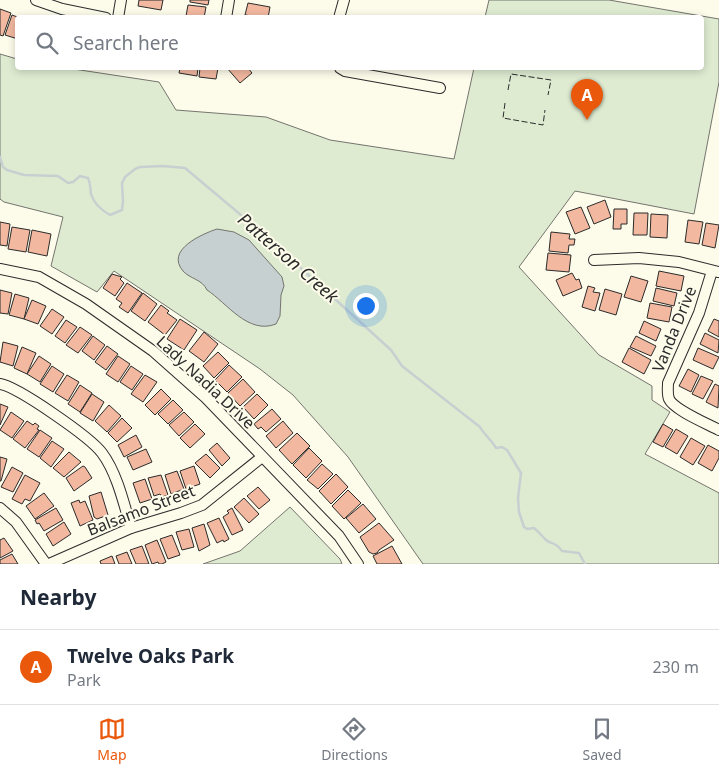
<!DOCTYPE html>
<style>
:root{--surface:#fff;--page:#f2f2f3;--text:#1f2937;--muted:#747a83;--line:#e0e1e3;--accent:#ea580c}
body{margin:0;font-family:"Noto Sans",sans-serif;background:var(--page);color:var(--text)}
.you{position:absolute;left:365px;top:305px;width:18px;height:18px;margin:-12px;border:4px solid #fff;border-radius:50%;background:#1a73e8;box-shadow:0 0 0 8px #1a73e833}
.badge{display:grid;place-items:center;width:32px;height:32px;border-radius:50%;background:var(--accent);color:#fff;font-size:16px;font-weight:700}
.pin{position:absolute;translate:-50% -41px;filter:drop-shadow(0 1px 2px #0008)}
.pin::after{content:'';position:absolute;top:26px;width:18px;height:15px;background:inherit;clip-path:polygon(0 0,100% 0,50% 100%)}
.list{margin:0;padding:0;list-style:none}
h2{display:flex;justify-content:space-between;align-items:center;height:65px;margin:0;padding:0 20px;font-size:21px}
h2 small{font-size:16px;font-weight:400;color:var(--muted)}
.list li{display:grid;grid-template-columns:32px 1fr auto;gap:15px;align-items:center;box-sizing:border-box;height:75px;padding:0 20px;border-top:1px solid var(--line)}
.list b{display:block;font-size:19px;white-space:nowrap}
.list p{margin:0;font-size:16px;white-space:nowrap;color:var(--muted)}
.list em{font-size:16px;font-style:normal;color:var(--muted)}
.icon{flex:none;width:28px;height:28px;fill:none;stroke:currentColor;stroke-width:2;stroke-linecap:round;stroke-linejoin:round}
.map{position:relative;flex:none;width:719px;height:564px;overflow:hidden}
.search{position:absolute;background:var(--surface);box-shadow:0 2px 8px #0003;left:15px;right:15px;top:15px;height:55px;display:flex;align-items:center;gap:12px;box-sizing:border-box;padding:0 18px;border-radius:5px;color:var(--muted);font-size:19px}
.sheet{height:140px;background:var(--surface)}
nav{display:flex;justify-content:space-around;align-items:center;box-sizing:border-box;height:70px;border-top:1px solid var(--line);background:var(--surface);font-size:14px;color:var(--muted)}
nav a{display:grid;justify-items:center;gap:2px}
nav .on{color:var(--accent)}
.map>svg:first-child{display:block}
.green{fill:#deebd1;stroke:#74746e}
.water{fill:#c7d0d0;stroke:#74746e}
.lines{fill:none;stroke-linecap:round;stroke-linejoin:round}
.stream{stroke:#c7d0d0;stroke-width:2.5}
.building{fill:#f2b8a0;stroke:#2b2b2b}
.minor-casing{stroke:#2b2b2b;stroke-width:12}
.minor{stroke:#fdfbea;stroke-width:10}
.fence{stroke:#2b2b2b;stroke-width:1;stroke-dasharray:6 2.5;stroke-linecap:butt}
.labels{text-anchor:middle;stroke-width:4;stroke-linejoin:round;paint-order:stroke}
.street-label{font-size:16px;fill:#2b2b2b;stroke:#fdfbea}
.water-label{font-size:18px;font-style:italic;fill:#2b2b2b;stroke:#fdfbea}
</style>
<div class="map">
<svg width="719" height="564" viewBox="0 0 719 564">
<rect width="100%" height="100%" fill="#fdfbea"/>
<!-- green -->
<g class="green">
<path d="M489 0H609L719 19V82L694 214 575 191 519 267 599 355 652 386V400L670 412 645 454 719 493V564H423L348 457 293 395 260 369 114 271 97 292 51 266 63 217 4 202 0 199V54L17 59 18 68H67L159 82 176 110 266 117 330 140 454 159 474 68H702V18L485 17Z"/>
<path d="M290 507 340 559 342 564H203L240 551Z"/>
</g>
<!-- water -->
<path class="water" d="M217 229 234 232 249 240 282 277 284 286 281 295 280 316 276 324C248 335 227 303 207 290 202 279 190 279 183 271 165 250 202 234 217 229Z"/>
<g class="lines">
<!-- stream -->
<path class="stream" d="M0 157 3 167 7 170 24 175 58 176 68 183 73 182 80 176 88 178C91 184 90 188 91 194 94 204 101 210 110 215L122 210 123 201 122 183 125 177 135 169 140 167 163 166 185 168 260 231 391 350 402 366 480 427C485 436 491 439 496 448L502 447 507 450 521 473 518 498 519 512 524 527 527 529 534 528C539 532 541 535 546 540 552 545 555 541 562 551L579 553 585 564"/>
</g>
<!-- building -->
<g class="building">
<path d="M139 0H163L161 10 138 6Z"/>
<path d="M190 0H209L208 5 190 2Z"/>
<path d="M248 3 270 7 268 18 245 15Z"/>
<path d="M188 5 206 7 204 18 186 16Z"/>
<path d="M0 9 11 13 3 36 0 35Z"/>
<path d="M12 15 20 18H18V39L5 35Z"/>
<path d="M180 68H198L197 76 179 73Z"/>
<path d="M200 68H218L216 79 199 77Z"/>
<path d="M227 68H248L252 73 240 83Z"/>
<path d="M605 200 611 217 594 224 587 207Z"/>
<path d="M581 207 590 228 575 234 566 212Z"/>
<path d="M614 209H627V224H621V229H613Z"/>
<path d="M634 213H648L647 235H633Z"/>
<path d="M651 214 668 215 667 238 650 237Z"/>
<path d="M688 220 703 222 699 244 685 242Z"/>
<path d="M0 222 10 224 7 246 0 245Z"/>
<path d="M706 223 719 225 715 248 702 245Z"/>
<path d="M12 227 30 230 26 252 8 249Z"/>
<path d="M32 230 51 234 47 256 28 252Z"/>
<path d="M551 232 570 234 569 239H575L574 245H569L568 253 549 251Z"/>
<path d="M548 253 571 255 569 272 546 270Z"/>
<path d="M659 271 684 276 681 291 656 286Z"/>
<path d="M572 273 576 280 579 279 582 288 563 296 556 280Z"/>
<path d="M112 274 122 277 120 279 124 283 115 296 103 288Z"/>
<path d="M631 276 648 281 641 302 624 297Z"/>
<path d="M127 283 142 293 128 313 119 307 122 303 116 299Z"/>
<path d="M588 286 595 288 593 292 600 293 595 311 582 307Z"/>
<path d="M656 288 677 293 674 306 653 301Z"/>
<path d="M605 289 622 294 616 315 599 310Z"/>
<path d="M0 290 12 293 8 314 0 313Z"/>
<path d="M143 293 157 304 145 321 131 311Z"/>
<path d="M15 294 29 298 24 319 9 315Z"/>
<path d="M32 300 46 306 38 324 24 319Z"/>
<path d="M650 303 672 307 669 322 647 318Z"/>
<path d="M161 305 169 311 167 313 177 320 165 335 148 322Z"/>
<path d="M52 309 64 317 52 334 40 326Z"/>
<path d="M180 319 197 330 184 350 167 339Z"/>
<path d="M714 319 719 321V337L708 331Z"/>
<path d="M66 320 77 327 65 343 55 336Z"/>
<path d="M644 321 661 329 656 341 639 333Z"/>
<path d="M80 327 92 335 78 353 66 345Z"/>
<path d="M204 332 218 344 204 362 189 351Z"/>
<path d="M705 333 719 340 718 353 700 344Z"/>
<path d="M93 336 105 345 94 360 82 351Z"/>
<path d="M636 336 656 346 651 356 630 347Z"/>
<path d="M3 342 18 346 13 366 0 362Z"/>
<path d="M107 346 118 354 106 370 95 362Z"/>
<path d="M22 347 36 353 27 374 14 368Z"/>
<path d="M629 348 651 360 644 374 622 362Z"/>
<path d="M698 348 719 357 713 369 693 360Z"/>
<path d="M218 352 229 363 214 378 203 366Z"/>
<path d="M39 356 51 364 40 382 27 374Z"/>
<path d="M118 356 130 364 118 382 106 374Z"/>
<path d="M229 365 242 377 227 392 215 380Z"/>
<path d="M52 366 64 374 53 392 40 384Z"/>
<path d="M131 366 143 374 132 390 120 382Z"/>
<path d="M688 369 699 375 691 392 679 386Z"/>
<path d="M67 375 79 382 68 401 55 393Z"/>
<path d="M145 375 157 382 143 402 131 394Z"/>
<path d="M701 376 713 381 703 399 692 394Z"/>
<path d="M243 379 255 392 240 406 228 393Z"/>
<path d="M715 384 719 386 718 408 706 402Z"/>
<path d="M80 385 92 393 80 412 68 404Z"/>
<path d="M161 389 171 399 155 415 145 405Z"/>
<path d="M92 394 104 402 93 421 80 413Z"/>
<path d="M257 394 268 405 254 419 243 407Z"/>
<path d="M173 400 183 410 168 424 158 414Z"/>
<path d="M0 404 8 407 0 425Z"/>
<path d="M109 405 121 416 107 432 95 421Z"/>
<path d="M272 409 281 419 266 432 261 427 258 429 254 424Z"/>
<path d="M11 412 24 421 12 438 0 430Z"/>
<path d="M184 412 194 422 179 436 169 425Z"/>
<path d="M122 418 132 428 117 442 108 433Z"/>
<path d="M27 421 33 425 35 423 39 426 37 429 39 430 25 448 13 439Z"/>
<path d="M283 421 293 433 276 448 266 436Z"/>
<path d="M195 424 205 434 190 448 180 438Z"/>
<path d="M663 424 673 430 663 447 653 442Z"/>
<path d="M676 429 688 436 677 454 665 447Z"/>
<path d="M40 430 52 438 39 457 27 449Z"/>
<path d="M297 433 310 446 292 464 279 450Z"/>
<path d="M136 435 142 447 124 457 118 445Z"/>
<path d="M691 438 705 446 693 465 680 457Z"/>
<path d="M52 441 64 449 51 467 40 458Z"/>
<path d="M217 443 230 458 222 466 209 450Z"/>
<path d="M708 445 719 451V458L712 471 698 463Z"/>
<path d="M309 448 322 461 306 478 293 465Z"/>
<path d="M146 449 152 462 133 470 127 457Z"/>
<path d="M69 452 81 462 64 477 53 468Z"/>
<path d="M206 454 220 468 210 478 195 463Z"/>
<path d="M0 457 7 459 1 481H0Z"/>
<path d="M322 464 333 474 318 489 307 480Z"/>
<path d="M83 466 85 467 92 478 74 491 66 478Z"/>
<path d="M194 466 200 484 186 489 180 471Z"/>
<path d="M12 467 23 473 13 492 1 487Z"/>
<path d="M177 471 184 489 171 494 165 475Z"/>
<path d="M336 474 348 487 331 504 319 491Z"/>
<path d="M25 475 40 483 30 501 25 499 22 504 12 499Z"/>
<path d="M161 475 168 495 162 497 160 494 154 496 148 478Z"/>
<path d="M145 479 152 499 140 503 133 483Z"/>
<path d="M258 487 270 500 259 509 247 496Z"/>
<path d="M348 490 361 503 344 519 332 506Z"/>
<path d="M101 492 108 515 97 519 94 517 89 496Z"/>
<path d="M44 493 54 506 35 519 26 506Z"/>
<path d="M244 498 259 514 249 523 234 507Z"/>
<path d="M79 500 80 503 85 501 93 520 80 526 71 503Z"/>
<path d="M363 504 376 519 359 533 346 518Z"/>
<path d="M56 508 63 520 44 531 39 523 37 524 35 520Z"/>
<path d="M232 508 243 530 232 535 223 517 229 513 227 511Z"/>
<path d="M219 518 229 539 224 542 223 540 217 543 207 523Z"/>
<path d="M64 522 71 534 53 546 46 534Z"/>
<path d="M379 523 394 540 379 550 377 553 373 554 369 552 360 537Z"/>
<path d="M204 524 210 545 199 551 192 528Z"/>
<path d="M189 529 194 547 182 550 176 532Z"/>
<path d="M172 535 180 555 168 559 160 539Z"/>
<path d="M4 538 13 551 0 558V540Z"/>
<path d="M157 540 166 562 162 564H159L158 562 152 564 145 545Z"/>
<path d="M142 546 149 564H136L130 550Z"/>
<path d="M392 546 402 564H377L373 556Z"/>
<path d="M127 552 132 564H119L116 556Z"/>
<path d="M12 554 18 564H0V560Z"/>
<path d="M112 556 115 564H101L100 561Z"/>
</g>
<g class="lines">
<!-- minor casing -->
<g class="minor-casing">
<g id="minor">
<path d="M36 0 62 9 106 18"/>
<path d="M118 18 121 0"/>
<path d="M226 18 229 0"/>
<path d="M339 18 344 0"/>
<path d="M340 68 345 71 440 88"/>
<path d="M594 260 639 258 679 262 718 272"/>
<path d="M0 269 39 277 86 304 153 351 206 398 339 536 358 564"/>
<path d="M712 271 699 313 668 383C668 388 667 394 669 399 674 410 708 424 719 430"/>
<path d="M0 384C18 387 90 437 102 453 117 473 124 504 131 528"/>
<path d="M0 508 16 522 46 564"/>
<path d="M49 564 131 528 181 513 202 505 262 457"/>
</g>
</g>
<!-- minor -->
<use href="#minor" class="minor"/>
<!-- fence -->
<g class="fence">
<path d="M508 90 511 74 551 80 548 95"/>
<path d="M505 103 503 118 543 125 545 110"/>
</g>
</g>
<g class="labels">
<!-- street labels -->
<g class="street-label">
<text transform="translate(674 329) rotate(-68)" y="6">Vanda Drive</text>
<text transform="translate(206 382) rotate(43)" y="6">Lady Nadia Drive</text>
<text transform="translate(141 510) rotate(-21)" y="6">Balsamo Street</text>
</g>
<!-- water labels -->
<g class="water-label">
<text transform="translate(288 258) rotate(41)" y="6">Patterson Creek</text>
</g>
</g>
</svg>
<div class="you"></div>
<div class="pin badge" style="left:587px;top:120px">A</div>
<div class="search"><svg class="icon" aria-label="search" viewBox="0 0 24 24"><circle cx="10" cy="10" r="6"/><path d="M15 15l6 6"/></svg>Search here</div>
</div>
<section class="sheet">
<h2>Nearby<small></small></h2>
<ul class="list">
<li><span class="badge">A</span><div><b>Twelve Oaks Park</b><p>Park</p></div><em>230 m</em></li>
</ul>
</section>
<nav>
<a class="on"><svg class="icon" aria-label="map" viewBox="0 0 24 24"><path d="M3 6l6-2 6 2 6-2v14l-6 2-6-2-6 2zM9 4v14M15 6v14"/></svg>Map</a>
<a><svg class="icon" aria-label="directions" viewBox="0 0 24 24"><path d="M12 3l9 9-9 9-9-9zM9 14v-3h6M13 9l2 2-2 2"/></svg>Directions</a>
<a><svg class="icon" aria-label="saved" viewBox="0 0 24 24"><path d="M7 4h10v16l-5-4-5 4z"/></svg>Saved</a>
</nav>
